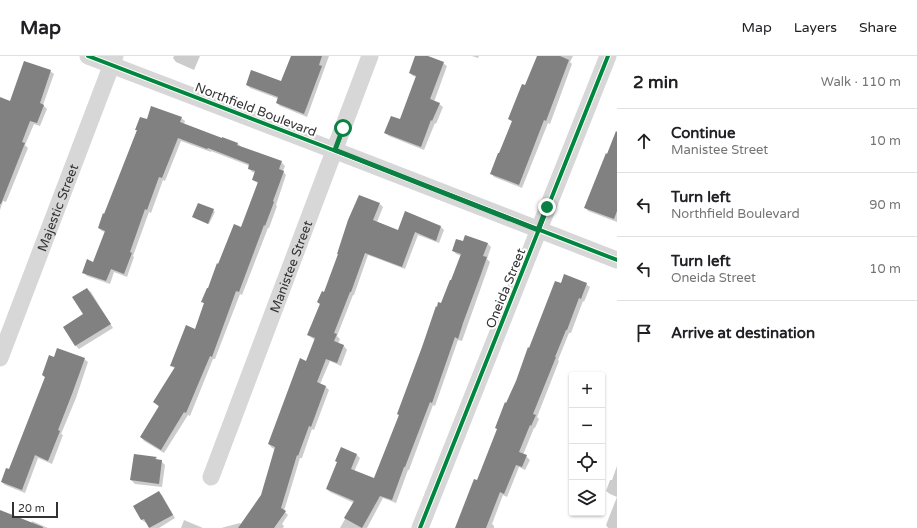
<!DOCTYPE html>
<meta charset="utf-8">
<style>
:root{--surface:#fff;--page:#f2f2f2;--text:#202124;--muted:#757577;--line:#e0e0e0}
body{margin:0;font-family:"Varela Round",sans-serif;background:var(--page);color:var(--text)}
.controls{position:absolute;right:12px;bottom:12px;display:grid;overflow:hidden;border-radius:4px;box-shadow:0 1px 3px #0004}
.controls button{width:36px;height:36px;display:grid;place-items:center;padding:0;border:0;border-bottom:1px solid var(--line);background:var(--surface);color:var(--text);font:20px sans-serif}
.scale{position:absolute;left:12px;bottom:10px;width:46px;box-sizing:border-box;padding-left:4px;border:2px solid #333;border-top:0;font-size:11px;line-height:14px;white-space:nowrap;color:#333;-webkit-text-stroke:3px #fff;paint-order:stroke}
.stop{position:absolute;width:12px;height:12px;margin:-9px;border:3px solid #0b8043;border-radius:50%;background:#fff}
.stop.end{background:#0b8043;border-color:#fff;box-shadow:0 1px 4px #0008}
.list{margin:0;padding:0;list-style:none}
h2{display:flex;justify-content:space-between;align-items:center;height:52px;margin:0;padding:0 16px;font-size:17px}
h2 small{font-size:13px;font-weight:400;color:var(--muted)}
.list li{display:grid;grid-template-columns:26px 1fr auto;gap:12px;align-items:center;box-sizing:border-box;height:64px;padding:0 16px;border-top:1px solid var(--line)}
.list b{display:block;font-size:15px;white-space:nowrap}
.list p{margin:0;font-size:13px;white-space:nowrap;color:var(--muted)}
.list em{font-size:13px;font-style:normal;color:var(--muted)}
.icon{flex:none;width:22px;height:22px;fill:none;stroke:currentColor;stroke-width:2;stroke-linecap:round;stroke-linejoin:round}
.map{position:relative;flex:none;width:617px;height:472px;overflow:hidden}
header{display:flex;align-items:center;gap:24px;box-sizing:border-box;height:56px;padding:0 20px;background:var(--surface);border-bottom:1px solid var(--line)}
header strong{font-size:19px}
nav{display:flex;gap:22px;margin-inline-start:auto;font-size:14px}
main{display:flex}
aside{flex:1;background:var(--surface)}
.map>svg:first-child{display:block}
.shadow{fill:#0003}
.building{fill:#818181}
.lines{fill:none;stroke-linecap:round;stroke-linejoin:round}
.minor{stroke:#d7d7d7;stroke-width:17}
.cycleway-casing{stroke:#fff;stroke-width:6}
.cycleway{stroke:#00873e;stroke-width:4}
.route{stroke:#0b8043;stroke-width:5}
.labels{text-anchor:middle;stroke-width:4;stroke-linejoin:round;paint-order:stroke}
.street-label{font-size:13px;fill:#333;stroke:#fff}
</style>
<header>
<strong>Map</strong>
<nav><a>Map</a><a>Layers</a><a>Share</a></nav>
</header>
<main>
<div class="map">
<svg width="617" height="472" viewBox="0 0 617 472">
<rect width="100%" height="100%" fill="#fff"/>
<!-- shadow -->
<g class="shadow">
<path d="M174 0H200L194 14 176 6 173 2Z"/>
<path d="M297 0H329L307 61 280 50 277 47 279 43 250 32 247 29 281 27Z"/>
<path d="M416 0H425L443 7 447 10 434 46 439 48 443 51 436 68 435 67 424 94 389 80 385 77 400 64 417 21 413 20 410 17Z"/>
<path d="M472 0H479L478 2Z"/>
<path d="M538 0H573L570 6 572 8 550 68 548 67 522 132 494 121 491 117 500 99 513 66 509 63 526 30Z"/>
<path d="M50 15 54 18 43 49 47 53 40 70 34 68 25 89 28 92 6 146 3 145 0 154V64L11 46Z"/>
<path d="M181 62 185 65 184 69 238 88 241 91 281 106 285 110 283 115 286 119 276 149 277 150 269 172H268L242 239 240 238 215 303H213L190 360 188 359 164 397 144 385 141 381 159 351 154 346 175 313 171 309 196 274 205 248 203 246 208 234 242 172 259 128 253 124 256 117 252 116 249 112 250 110 211 95V96L181 85 165 125 163 124 151 157 149 156 133 200 134 201 127 221 114 216 110 228 87 220 83 216 94 207 105 176 102 175 99 172 105 159 138 75 136 74 147 64Z"/>
<path d="M617 75V166L588 155 585 151 608 99Z"/>
<path d="M380 148 383 151 377 166 398 175 405 157 441 171 444 174 439 187 418 179 405 213 368 199 354 239H353L337 280 340 283 338 288 344 290 347 294 341 310 330 305 320 328 326 331 329 334 314 374 312 373 302 402H300L284 455 288 459 282 468 284 470 283 472H262V440L276 393 272 392 269 388 306 306 315 284 312 282 308 279 324 237Z"/>
<path d="M213 154 215 156 209 168 195 162Z"/>
<path d="M466 180 488 188 491 191 487 203 490 206 462 285 458 284 435 350 433 349 409 414H408L396 447 383 442 367 472H340L354 447 330 436 327 433 338 407 336 405 341 392 357 399 360 402 354 416 375 423 399 359 398 358 462 200 456 198 453 194 463 186Z"/>
<path d="M561 228H586L590 231 584 246 583 245 571 277H569L558 304 559 305 537 361 539 363 535 372H534L523 399 526 400 530 404 525 414 519 411 507 441 503 439 492 468 494 470V472H459Z"/>
<path d="M87 233 91 236 113 272 79 293 76 290 64 271 85 258Z"/>
<path d="M54 302 84 303 88 306 76 342 61 378 63 379 52 408 38 402 25 437 5 429 2 426 10 414 46 322 43 319Z"/>
<path d="M134 399 156 402 159 405H161L165 409 162 431 135 428 131 424Z"/>
<path d="M617 410V441L610 438 606 435 610 424H612Z"/>
<path d="M158 436 162 439 175 462 159 472H150L147 466 146 467 142 464 134 450Z"/>
<path d="M617 441V472H608L606 469Z"/>
<path d="M0 455 31 468 32 465 48 472H0Z"/>
<path d="M184 464 203 472H181Z"/>
<path d="M240 467 244 472H221Z"/>
</g>
<!-- building -->
<g class="building">
<path d="M291 0H322L319 9 322 10 304 58 276 47 278 41 246 29 251 14 281 25Z"/>
<path d="M415 0H428L444 6 430 43 440 47 432 65 431 64 421 91 384 77 391 60 400 63 416 20 409 17Z"/>
<path d="M537 0H560L569 4 546 65 544 64 519 129 490 118 498 97H499L512 65 508 63 522 28 525 29Z"/>
<path d="M24 5 51 14 40 47 44 49 37 67 30 65 22 86 25 87 1 148H0V41L10 45Z"/>
<path d="M151 50 182 61 180 66 222 82V81L238 87 237 89 282 105 279 113 284 115 273 145 274 146 265 170 264 169 239 236 236 235 212 301 210 300 186 357 184 356 161 394 140 381 159 350 153 346 175 311 170 310 186 269 195 273 204 247 201 246 207 232H208L217 207 218 208 234 168 241 171 258 126 252 124 255 115 248 113 249 108 208 92 207 93 178 82 162 122 159 121 147 154 145 153 130 196 132 197 124 218 111 213 106 225 82 217 87 203 93 206 105 175 98 172 103 157 104 158 137 74H135L140 61 147 63Z"/>
<path d="M616 75 617 76V155L614 163 584 152 606 97 607 98Z"/>
<path d="M359 139 380 147 373 164 398 174 405 155 441 170 436 185 415 176 402 211 365 197 351 236H350L334 277 337 278 334 285 344 289 337 307 326 303 317 326 326 330 311 371 309 370 298 400 297 399 281 452 286 455 274 472H238L261 439 275 391 268 388 300 302 306 305 315 282 307 279 320 248 317 246 322 235 324 236 338 198H337L348 164Z"/>
<path d="M198 147 214 153 208 168 192 161Z"/>
<path d="M465 179 488 187 483 200 487 201 480 221 463 267 458 283 455 281 432 347 430 346 405 411H404L392 444 380 440 362 472 344 462 354 445 326 433 337 406 335 405 341 391 357 398 351 413 374 422 399 359 397 358 422 291 436 250 437 251 438 246 441 247 450 224H451L461 198 452 195 456 183 463 185Z"/>
<path d="M564 218 587 227 581 243 579 242 567 274H566L555 301H556L533 358 536 359 531 370 530 369 519 396 527 399 522 411 516 409 504 438 500 436 486 472H455L474 423 477 424 497 373 495 372 505 346 506 347 516 325 528 291 529 292 555 225 561 227Z"/>
<path d="M87 232 111 268 75 290 63 271 83 258 72 241Z"/>
<path d="M57 292 85 302 72 338 58 374 60 375 48 405 35 399 22 434 1 426 6 412 9 413 45 321 42 319 49 299 54 301Z"/>
<path d="M134 398 157 401 155 403 162 404 159 428 130 424Z"/>
<path d="M159 435 173 459 149 472 144 463 141 464 133 450Z"/>
<path d="M0 454 43 471V472H0Z"/>
</g>
<g class="lines">
<!-- minor -->
<g class="minor">
<path d="M88 0 349 100 617 204"/>
<path id="s1" d="M0 302 115 0"/>
<path id="s2" d="M211 421 370 0"/>
<path d="M420 472 608 0"/>
</g>
<!-- cycleway casing -->
<g class="cycleway-casing">
<g id="cycleway">
<path d="M88 0 349 100 617 204"/>
<path d="M420 472 608 0"/>
</g>
</g>
<!-- cycleway -->
<use href="#cycleway" class="cycleway"/>
</g>
<g class="lines">
<!-- route -->
<path class="route" d="M343 72 335 94 538 174 547 151"/>
</g>
<g class="labels">
<!-- street labels -->
<g class="street-label">
<text transform="translate(256 53) rotate(21)" y="5">Northfield Boulevard</text>
<text dy="5" stroke="none"><textPath href="#s1" startOffset="161">Majestic Street</textPath></text>
<text dy="5" stroke="none"><textPath href="#s2" startOffset="225">Manistee Street</textPath></text>
<text transform="translate(505 232) rotate(-68)" y="5">Oneida Street</text>
</g>
</g>
</svg>
<div class="controls">
<button>+</button>
<button>−</button>
<button><svg class="icon" aria-label="locate" viewBox="0 0 24 24"><circle cx="12" cy="12" r="6"/><path d="M12 2v4M12 18v4M2 12h4M18 12h4"/></svg></button>
<button><svg class="icon" aria-label="layers" viewBox="0 0 24 24"><path d="M12 4l9 5-9 5-9-5zM3 14l9 5 9-5"/></svg></button>
</div>
<div class="scale">20 m</div>
<div class="stop" style="left:343px;top:72px"></div>
<div class="stop end" style="left:547px;top:151px"></div>
</div>
<aside>
<h2>2 min<small>Walk · 110 m</small></h2>
<ul class="list">
<li><svg class="icon" aria-label="ahead" viewBox="0 0 24 24"><path d="M12 20V5M6 11l6-6 6 6"/></svg><div><b>Continue</b><p>Manistee Street</p></div><em>10 m</em></li>
<li><svg class="icon" aria-label="left" viewBox="0 0 24 24"><path d="M17 20v-9H6M10 6l-5 5 5 5"/></svg><div><b>Turn left</b><p>Northfield Boulevard</p></div><em>90 m</em></li>
<li><svg class="icon" aria-label="left" viewBox="0 0 24 24"><path d="M17 20v-9H6M10 6l-5 5 5 5"/></svg><div><b>Turn left</b><p>Oneida Street</p></div><em>10 m</em></li>
<li><svg class="icon" aria-label="arrive" viewBox="0 0 24 24"><path d="M6 21V4h12l-3 4 3 4H6"/></svg><div><b>Arrive at destination</b></div></li>
</ul>
</aside>
</main>
